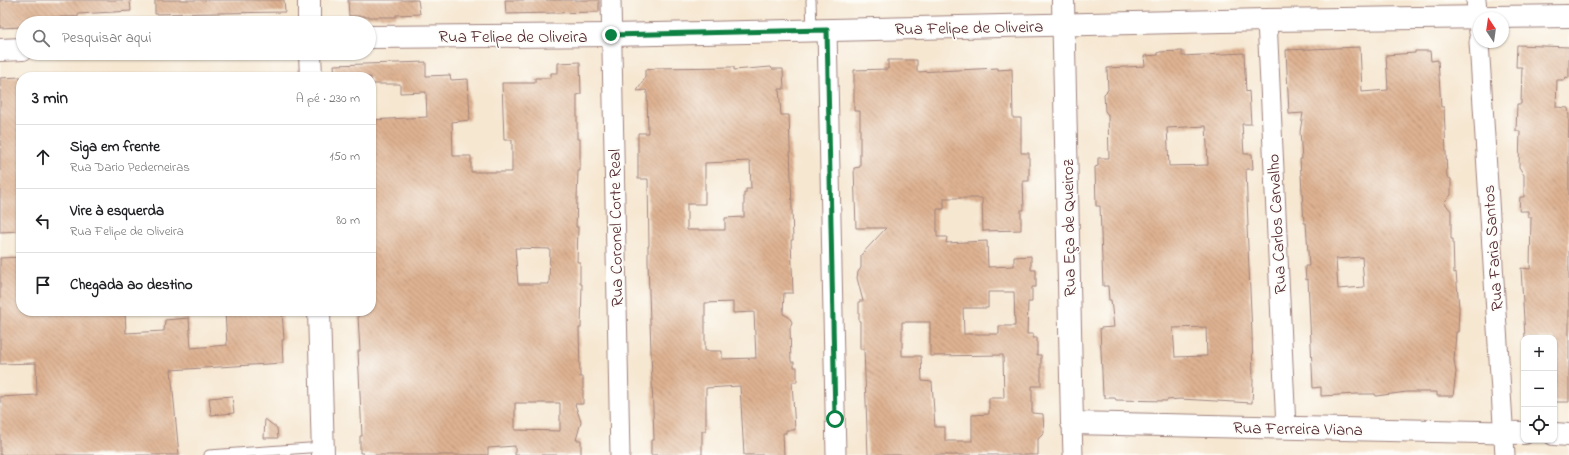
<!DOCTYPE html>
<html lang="pt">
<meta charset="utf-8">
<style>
:root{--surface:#fff;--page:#f6f6f6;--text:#202124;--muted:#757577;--line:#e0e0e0}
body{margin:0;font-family:"Indie Flower",sans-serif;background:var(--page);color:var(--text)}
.controls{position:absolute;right:12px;bottom:12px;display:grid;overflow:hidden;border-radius:8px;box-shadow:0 1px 3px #0004}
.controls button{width:36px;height:36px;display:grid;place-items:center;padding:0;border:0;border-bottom:1px solid var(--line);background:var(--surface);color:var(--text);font:20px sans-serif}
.compass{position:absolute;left:1473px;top:12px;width:36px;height:36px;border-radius:50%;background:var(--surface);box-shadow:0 1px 3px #0004;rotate:347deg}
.stop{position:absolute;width:12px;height:12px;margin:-9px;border:3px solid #0b8043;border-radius:50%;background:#fff}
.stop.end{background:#0b8043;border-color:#fff;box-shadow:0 1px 4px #0008}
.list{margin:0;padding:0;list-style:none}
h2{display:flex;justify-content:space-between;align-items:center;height:52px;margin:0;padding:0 16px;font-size:17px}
h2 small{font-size:13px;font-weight:400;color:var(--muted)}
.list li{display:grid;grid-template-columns:26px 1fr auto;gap:12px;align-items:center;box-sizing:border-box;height:64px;padding:0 16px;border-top:1px solid var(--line)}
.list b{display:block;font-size:15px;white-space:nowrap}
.list p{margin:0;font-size:13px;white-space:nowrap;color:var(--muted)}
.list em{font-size:13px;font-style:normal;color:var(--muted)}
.icon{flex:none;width:22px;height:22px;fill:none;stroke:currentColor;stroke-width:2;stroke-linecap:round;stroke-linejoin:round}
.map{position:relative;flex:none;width:1569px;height:455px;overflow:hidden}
.search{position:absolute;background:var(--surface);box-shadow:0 1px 3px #0004;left:16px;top:16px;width:360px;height:44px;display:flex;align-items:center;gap:10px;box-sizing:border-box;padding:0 14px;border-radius:22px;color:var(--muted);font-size:15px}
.panel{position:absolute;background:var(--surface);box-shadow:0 1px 3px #0004;left:16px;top:72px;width:360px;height:244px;border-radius:16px}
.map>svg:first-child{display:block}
.building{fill:url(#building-back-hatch);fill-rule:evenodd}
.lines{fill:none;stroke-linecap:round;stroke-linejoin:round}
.service-casing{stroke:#a0837e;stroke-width:11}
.minor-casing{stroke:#a0837e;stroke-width:21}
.tertiary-casing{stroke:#a0837e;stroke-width:24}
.service{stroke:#fff;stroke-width:9}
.minor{stroke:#fff;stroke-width:19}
.tertiary{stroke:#fff;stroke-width:22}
.route{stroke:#0b8043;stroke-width:5}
.labels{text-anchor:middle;stroke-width:3.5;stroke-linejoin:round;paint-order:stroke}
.street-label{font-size:17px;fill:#4a1f2b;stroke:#fdfcf7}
</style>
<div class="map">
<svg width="1569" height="455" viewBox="0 0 1569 455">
<defs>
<pattern id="building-back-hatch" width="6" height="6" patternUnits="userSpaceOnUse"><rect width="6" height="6" fill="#deb292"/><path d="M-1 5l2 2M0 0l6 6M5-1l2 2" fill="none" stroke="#b69077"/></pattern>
</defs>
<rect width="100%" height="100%" fill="#fdfcf7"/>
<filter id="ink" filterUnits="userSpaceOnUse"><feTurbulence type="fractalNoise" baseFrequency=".025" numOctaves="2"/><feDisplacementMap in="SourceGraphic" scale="8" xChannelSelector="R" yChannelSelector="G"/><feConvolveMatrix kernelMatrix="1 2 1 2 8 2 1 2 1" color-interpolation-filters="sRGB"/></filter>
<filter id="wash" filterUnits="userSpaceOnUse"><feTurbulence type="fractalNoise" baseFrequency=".012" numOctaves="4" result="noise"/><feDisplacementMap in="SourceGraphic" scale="16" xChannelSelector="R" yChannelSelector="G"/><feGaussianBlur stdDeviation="0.9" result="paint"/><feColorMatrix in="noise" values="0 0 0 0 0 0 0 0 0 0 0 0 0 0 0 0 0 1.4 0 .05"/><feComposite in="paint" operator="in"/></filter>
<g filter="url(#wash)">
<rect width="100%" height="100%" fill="#f6e7d1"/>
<g id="blocks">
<!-- building -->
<g class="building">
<path d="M0 0H130L131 11 78 14V17H40V23H23V27L0 28Z"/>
<path d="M155 0H284L285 12 155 14Z"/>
<path d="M348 0H418L420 14 396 15V17H365V16H349Z"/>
<path d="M505 0H599V12L506 14Z"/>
<path d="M1517 45 1569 47V78L1566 77 1565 80H1557L1556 107 1568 108 1569 116 1568 163H1569V402H1554V384H1555L1554 338H1525L1521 268 1530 269 1531 217H1528V211H1519L1520 197H1524V175L1519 167 1520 131H1516L1517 104H1521L1522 67H1516Z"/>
<path d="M1360 47 1362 92 1388 90 1386 55 1415 53V51H1430L1431 61 1438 60 1441 107H1444L1447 177 1451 179V195L1444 202 1451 211V239H1453L1454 273 1456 272 1459 308 1458 332H1456L1454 361 1456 372 1453 396H1437V392H1407L1376 396 1375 394H1357L1321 396V387L1313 388 1308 279 1306 280 1305 266H1309L1306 223H1304L1300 159H1302L1300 132 1303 113 1289 114 1286 50ZM1362 257 1364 287 1338 289 1336 259Z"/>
<path d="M1182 51V56L1244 53 1246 92 1249 91 1251 124H1242L1244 154H1252L1253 169H1246L1248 226H1247L1252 333 1253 382 1252 403 1180 399 1167 400V401L1116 400 1115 398H1105V395H1103L1100 328 1114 327 1111 300H1109L1108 286H1103L1100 206H1096L1095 167 1098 166V158H1109L1108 115 1105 111 1104 94 1108 90 1107 68 1145 66 1144 56 1158 55V53L1160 52ZM1206 126 1208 165 1169 166 1167 128ZM1206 327 1207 356 1175 357 1173 328Z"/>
<path d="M888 60H917V72L998 68V70L1012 69 1013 118H1021V153H1029V181H1023L1024 210H1021V230L983 231 982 198H944V209H937V237H947L946 243 987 241 988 267 1014 266V257L1031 256V270H1036V287H1032V302H1028L1027 334H1033V338H1037V355H1041V386H1032V413L1043 414 1044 433 1038 439V455H868L864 349H860V321H859V301H863L857 278 858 272 861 268V255L886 228H856L854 168 860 167V111H854V70L888 69ZM988 292H1014L1015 326H999V334H964L963 308H988ZM902 322H930V356L1003 355 1004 398H989V414L972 415V441H945V427H935L932 382 922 381 921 356H902Z"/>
<path d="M426 62V76L450 75 451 80 468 79 470 120 452 122 453 156H471V172H512V140H504L502 83H535V78H551V73H558V63L580 62 581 94 577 95V139H580V171H578L576 227H578L577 262H580V284H582L581 328H579L580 377H583V404H575L581 422 576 440H581V455H515V446L488 448V455H363V453H360V436H362L358 351H360L358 316 359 312 371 311V120L427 117 426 92 400 93V84H371V77H335L334 65ZM515 248 550 249 549 284H518ZM515 403H560V431L515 430Z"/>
<path d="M734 67V70L771 67 772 69H783L784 89H779L781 115H789L793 240H791L793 293H784L783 314 789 317 792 322 790 328 791 362H794V367H797V382H792L795 430H786V433H783L784 455H744L740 386 706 388V431H702V455H651V440H654L648 262V246H649L648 179H638V133H648L647 92 646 90 637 91 645 78V70L655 69V68ZM750 161 751 189H746V193H744V217L725 218V230H687V204H705V163ZM733 302V313L754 312 756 358 722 359V351H705V303Z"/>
<path d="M21 77V231L0 232V78Z"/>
<path d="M21 257V311H125L126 333 164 331 165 320 189 318 191 348 227 345 225 311H282L284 340H282L283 363 171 370 179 455H0V397L37 395 36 363 0 364V258Z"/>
<path d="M232 396 234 413 211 415 209 398Z"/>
<path d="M265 419 277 428 278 438H264Z"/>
</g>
</g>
</g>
<g filter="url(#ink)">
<use href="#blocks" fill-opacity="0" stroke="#a0837e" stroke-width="1"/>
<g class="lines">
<!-- service casing -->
<g class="service-casing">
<g id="service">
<path d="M811 0 812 31"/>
<path d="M209 455 323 447"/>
</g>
</g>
<!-- minor casing -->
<g class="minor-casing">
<g id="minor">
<path d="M611 0 620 455"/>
<path d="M1476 0 1479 33"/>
<path d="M1267 20 1286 428"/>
<path d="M827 30 836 455"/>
<path d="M1479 42 1505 455"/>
<path d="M1072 423 1073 455"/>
</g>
</g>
<!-- tertiary casing -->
<g class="tertiary-casing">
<g id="tertiary">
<path d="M309 0V23"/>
<path d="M1063 0 1072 423 1524 433"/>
<path d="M369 37 611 35 1267 20 1569 16"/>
<path d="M0 50 23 49"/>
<path d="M310 53 311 77"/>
<path d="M319 311 323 455"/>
<path d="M1554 434 1569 435"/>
</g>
</g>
<!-- service -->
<use href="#service" class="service"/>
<!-- minor -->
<use href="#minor" class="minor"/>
<!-- tertiary -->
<use href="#tertiary" class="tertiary"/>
</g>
</g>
<g class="lines" filter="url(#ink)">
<!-- route -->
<path class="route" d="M611 35 827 30 835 419"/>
</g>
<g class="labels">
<!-- street labels -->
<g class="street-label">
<text transform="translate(969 27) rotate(-1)" y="6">Rua Felipe de Oliveira</text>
<text x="513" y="42">Rua Felipe de Oliveira</text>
<text transform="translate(1276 224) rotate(-93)" y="6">Rua Carlos Carvalho</text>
<text transform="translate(615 228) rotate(-91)" y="6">Rua Coronel Corte Real</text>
<text transform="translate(1068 228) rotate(-91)" y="6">Rua Eça de Queiroz</text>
<text transform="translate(1492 248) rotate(-94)" y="6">Rua Faria Santos</text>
<text transform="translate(1298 428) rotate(1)" y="6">Rua Ferreira Viana</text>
</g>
</g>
</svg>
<div class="controls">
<button>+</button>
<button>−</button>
<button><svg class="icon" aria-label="locate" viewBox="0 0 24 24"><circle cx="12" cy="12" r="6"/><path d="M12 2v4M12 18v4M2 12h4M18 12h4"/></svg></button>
</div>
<svg class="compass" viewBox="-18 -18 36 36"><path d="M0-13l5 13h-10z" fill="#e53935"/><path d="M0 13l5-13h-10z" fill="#757577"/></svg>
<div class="stop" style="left:835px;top:419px"></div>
<div class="stop end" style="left:611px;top:35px"></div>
<div class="search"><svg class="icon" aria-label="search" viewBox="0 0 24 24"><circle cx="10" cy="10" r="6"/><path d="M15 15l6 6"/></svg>Pesquisar aqui</div>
<section class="panel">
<h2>3 min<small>A pé · 230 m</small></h2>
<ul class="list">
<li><svg class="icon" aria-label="ahead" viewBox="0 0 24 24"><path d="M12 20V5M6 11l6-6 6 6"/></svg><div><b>Siga em frente</b><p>Rua Dario Pederneiras</p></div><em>150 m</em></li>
<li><svg class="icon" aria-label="left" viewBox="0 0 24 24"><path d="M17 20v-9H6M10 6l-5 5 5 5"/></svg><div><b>Vire à esquerda</b><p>Rua Felipe de Oliveira</p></div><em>80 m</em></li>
<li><svg class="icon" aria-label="arrive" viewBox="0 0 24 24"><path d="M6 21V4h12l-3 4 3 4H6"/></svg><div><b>Chegada ao destino</b></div></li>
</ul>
</section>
</div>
